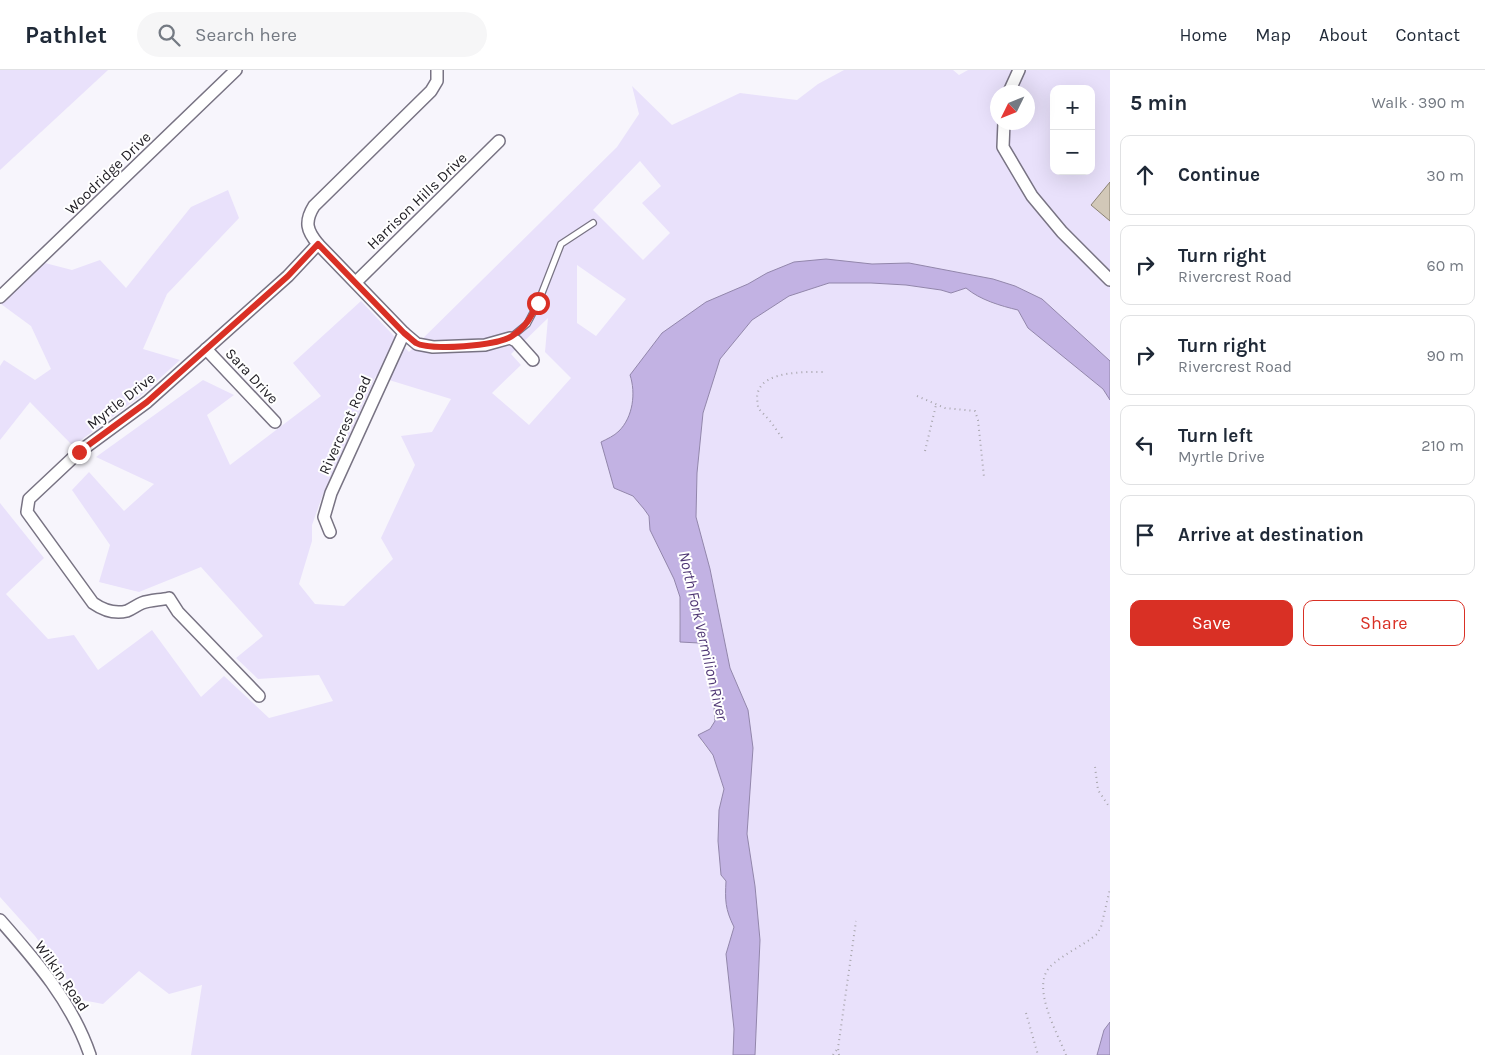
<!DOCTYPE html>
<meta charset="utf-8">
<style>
:root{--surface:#fff;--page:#f6f6f7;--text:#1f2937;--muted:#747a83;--line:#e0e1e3;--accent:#d93025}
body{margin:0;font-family:Karla,sans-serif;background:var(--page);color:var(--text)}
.controls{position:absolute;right:15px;top:15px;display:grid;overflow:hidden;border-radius:10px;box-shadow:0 5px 20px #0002}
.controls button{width:45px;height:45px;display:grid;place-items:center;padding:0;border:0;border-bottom:1px solid var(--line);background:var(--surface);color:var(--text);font:25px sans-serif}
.compass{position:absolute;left:990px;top:15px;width:45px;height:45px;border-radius:50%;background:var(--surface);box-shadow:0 5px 20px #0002;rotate:227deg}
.stop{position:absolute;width:15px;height:15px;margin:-11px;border:4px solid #d93025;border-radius:50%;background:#fff}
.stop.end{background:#d93025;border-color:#fff;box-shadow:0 1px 5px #0008}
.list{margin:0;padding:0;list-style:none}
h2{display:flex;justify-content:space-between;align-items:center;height:65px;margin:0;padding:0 20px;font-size:21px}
h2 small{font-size:16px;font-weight:400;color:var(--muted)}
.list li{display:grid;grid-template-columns:32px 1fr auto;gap:15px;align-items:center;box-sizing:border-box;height:80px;margin:0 10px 10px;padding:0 10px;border:1px solid var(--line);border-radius:10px}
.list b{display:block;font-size:19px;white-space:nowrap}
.list p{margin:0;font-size:16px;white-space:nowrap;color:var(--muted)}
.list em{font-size:16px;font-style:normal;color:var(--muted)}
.actions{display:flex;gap:10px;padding:15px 20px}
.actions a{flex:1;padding:11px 0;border:1px solid var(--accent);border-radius:10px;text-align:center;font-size:18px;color:var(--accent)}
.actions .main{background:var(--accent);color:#fff}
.icon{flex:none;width:28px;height:28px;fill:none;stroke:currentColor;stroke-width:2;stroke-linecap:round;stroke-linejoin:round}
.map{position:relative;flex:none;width:1110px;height:985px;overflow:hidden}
header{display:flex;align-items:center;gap:30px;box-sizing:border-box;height:70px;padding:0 25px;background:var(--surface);border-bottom:1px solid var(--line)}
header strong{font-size:24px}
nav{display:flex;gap:28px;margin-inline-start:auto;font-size:18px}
.search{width:350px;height:45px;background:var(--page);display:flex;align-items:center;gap:12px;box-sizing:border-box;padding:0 18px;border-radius:28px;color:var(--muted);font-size:19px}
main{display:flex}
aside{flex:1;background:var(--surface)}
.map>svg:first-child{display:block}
.green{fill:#e9e1fb;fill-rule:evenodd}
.water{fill:#c2b2e3;stroke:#9286ab}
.building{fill:#d2c8b8;stroke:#8b8273}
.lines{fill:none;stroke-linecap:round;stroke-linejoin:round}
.lane-casing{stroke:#787383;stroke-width:8}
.street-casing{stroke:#787383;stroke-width:14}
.path{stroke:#a8a6ad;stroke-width:2;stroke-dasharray:1 4;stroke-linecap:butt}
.lane{stroke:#fff;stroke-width:5.5}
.street{stroke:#fff;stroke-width:11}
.route{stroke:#d93025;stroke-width:6}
.labels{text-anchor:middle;stroke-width:4;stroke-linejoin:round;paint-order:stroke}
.street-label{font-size:15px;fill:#232127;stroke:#fff}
.water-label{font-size:16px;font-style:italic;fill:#4f3774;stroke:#fff}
</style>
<header>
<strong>Pathlet</strong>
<div class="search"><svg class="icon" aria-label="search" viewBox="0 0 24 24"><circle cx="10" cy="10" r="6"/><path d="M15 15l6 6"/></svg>Search here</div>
<nav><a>Home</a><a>Map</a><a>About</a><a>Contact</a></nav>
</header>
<main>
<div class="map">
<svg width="1110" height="985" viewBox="0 0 1110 985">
<rect width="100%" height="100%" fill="#f7f5fc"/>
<!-- green -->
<g class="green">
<path d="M0 0H108L0 100Z"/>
<path d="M844 0H953L959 5 968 0H1110V291L1042 229 1015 216 993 209 909 193 872 194 767 203 748 214 630 305C636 323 633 347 619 361 614 366 607 369 602 372L614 418 633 426 644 439 649 446 650 460 674 509 680 527 679 549 680 572 699 573 706 583V598L714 637 715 651 701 671 713 685 724 719 719 740 718 771 721 805 726 811C725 830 725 839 734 856L726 884 734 959 733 985H191L202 915 169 924 139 901 103 934 82 930 35 866 0 827V433L44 488 6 524 48 569 74 565 98 600 152 560 201 627 224 606 269 648 333 631 319 605 258 609 236 588 263 566 201 497 139 522 99 512 110 475 72 420 89 402 124 441 154 414 96 387 203 310 234 325 207 345 230 395 321 326 293 293 361 231 409 282 617 77 639 44 632 16 672 55 740 23 797 30 818 14ZM1054 19H1091V101H1054ZM998 22H1028V52H998ZM640 91 661 116 642 133 670 163 643 190 593 140ZM577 195 626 229 596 266 577 253ZM548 248 545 282 571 308 529 355 492 323 521 295 511 284ZM376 306 451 329 432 362 401 366 415 395 381 468 393 489 344 536 315 534 299 514 312 471V455L322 427Z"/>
<path d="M228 120 239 148 167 224 143 279 180 290 138 328 73 376 30 332 0 370V296L4 290 35 310 51 299 31 256 1 234 45 193 72 200 100 190 126 218 191 137Z"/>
<path d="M829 213H871L906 215 941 220 951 223 966 218C979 230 1001 237 1018 240L1028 258 1103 319 1110 330V985H755L760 870 755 816 747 764 749 723 748 640 730 598 710 499 696 447 697 403 703 343 720 289 752 250 789 226Z"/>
</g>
<!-- water -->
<g class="water">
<path d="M826 189 872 194 909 193 993 209 1015 216 1042 229 1110 291V330L1103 319 1028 258 1018 240C1001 236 980 230 966 218L951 223 941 220 906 215 871 213H829L789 226 752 250 720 289 703 343 697 403 696 447 710 499 730 598 748 640 753 678 747 764 755 816 760 870 755 985H733L734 959 726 884 734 857C725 839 725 830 726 811L721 805 718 771 719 740 724 719 713 685 698 665 710 659 715 651 714 637 706 598V583L699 573 680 572V527L674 509 650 460 649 446 644 439 633 426 614 418 601 372C607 369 614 366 619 361 633 347 636 323 630 305L662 263 706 232 748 214 767 203 794 192Z"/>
<path d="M1110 952V985H1097L1104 960Z"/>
</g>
<!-- building -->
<path class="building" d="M1110 112V151L1091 135Z"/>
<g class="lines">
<!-- lane casing -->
<g class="lane-casing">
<path id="lane" d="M510 268 527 254 538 233 561 174 593 153"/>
</g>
<!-- street casing -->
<g class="street-casing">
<g id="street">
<path d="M1009 22 1019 0"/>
<path d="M1004 52 1003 77 1032 126 1062 162 1110 210"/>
<path d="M318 174 404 263 331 423 324 447 330 462"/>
<path d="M356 212 499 71"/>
<path d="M0 227 236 0"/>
<path d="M404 263 417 274 433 277 485 275 510 268 516 271 533 290"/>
<path d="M206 279 275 352"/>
<path d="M259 626 178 542 169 528C161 530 150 530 142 533 137 535 132 539 127 541 115 544 103 540 93 533L27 442 29 429 79 382 147 332 288 206 318 174C307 161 304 152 314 136L431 21 437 11V0"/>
<path d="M0 850C36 891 72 932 90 985"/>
</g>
</g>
<!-- path -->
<g class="path">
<path d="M917 326 945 338 975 341 978 350 984 407"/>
<path d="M782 368 771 352 758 338C758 333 756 327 758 322 764 300 809 302 826 302"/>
<path d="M925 381 936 335"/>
<path d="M1095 697 1098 720 1110 738"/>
<path d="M1026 943 1038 985"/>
<path d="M833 985 838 978"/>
<path d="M839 985 838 978 856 851"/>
<path d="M1066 985C1057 962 1029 914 1052 895 1065 883 1083 876 1097 864L1101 857 1110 819"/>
</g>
<!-- lane -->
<use href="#lane" class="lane"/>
<!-- street -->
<use href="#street" class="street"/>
</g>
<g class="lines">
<!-- route -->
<path class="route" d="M79 382 147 332 288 206 318 174 404 263C408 266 412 270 416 273 430 281 498 276 512 266 526 257 531 247 538 233"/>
</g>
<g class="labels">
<!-- street labels -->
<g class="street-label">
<text transform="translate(108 103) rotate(-44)" y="5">Woodridge Drive</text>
<text transform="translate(417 131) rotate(-44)" y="5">Harrison Hills Drive</text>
<text transform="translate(252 306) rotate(47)" y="5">Sara Drive</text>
<text transform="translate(121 331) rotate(-38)" y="5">Myrtle Drive</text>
<text transform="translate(345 355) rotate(-66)" y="5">Rivercrest Road</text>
<text transform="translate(62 906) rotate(55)" y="5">Wilkin Road</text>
</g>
<!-- water labels -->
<g class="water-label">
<text transform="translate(704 566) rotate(77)" y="6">North Fork Vermilion River</text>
</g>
</g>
</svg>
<div class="controls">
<button>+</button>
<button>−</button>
</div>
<svg class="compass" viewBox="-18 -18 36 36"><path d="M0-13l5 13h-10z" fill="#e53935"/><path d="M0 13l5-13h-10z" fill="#747a83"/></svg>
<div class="stop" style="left:538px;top:233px"></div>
<div class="stop end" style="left:79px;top:382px"></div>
</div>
<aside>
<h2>5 min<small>Walk · 390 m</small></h2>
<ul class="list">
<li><svg class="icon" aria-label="ahead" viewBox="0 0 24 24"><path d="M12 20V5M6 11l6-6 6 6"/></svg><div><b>Continue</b></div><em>30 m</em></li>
<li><svg class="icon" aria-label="right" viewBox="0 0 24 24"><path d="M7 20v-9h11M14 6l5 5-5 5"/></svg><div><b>Turn right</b><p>Rivercrest Road</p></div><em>60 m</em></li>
<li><svg class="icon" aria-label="right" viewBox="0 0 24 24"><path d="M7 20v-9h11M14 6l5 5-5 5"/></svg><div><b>Turn right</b><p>Rivercrest Road</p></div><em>90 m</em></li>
<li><svg class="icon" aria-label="left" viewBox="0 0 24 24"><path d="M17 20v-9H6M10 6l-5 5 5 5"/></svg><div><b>Turn left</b><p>Myrtle Drive</p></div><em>210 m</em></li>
<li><svg class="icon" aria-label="arrive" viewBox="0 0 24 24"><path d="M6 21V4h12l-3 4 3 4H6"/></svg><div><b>Arrive at destination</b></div></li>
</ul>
<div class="actions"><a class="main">Save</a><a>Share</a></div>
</aside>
</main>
